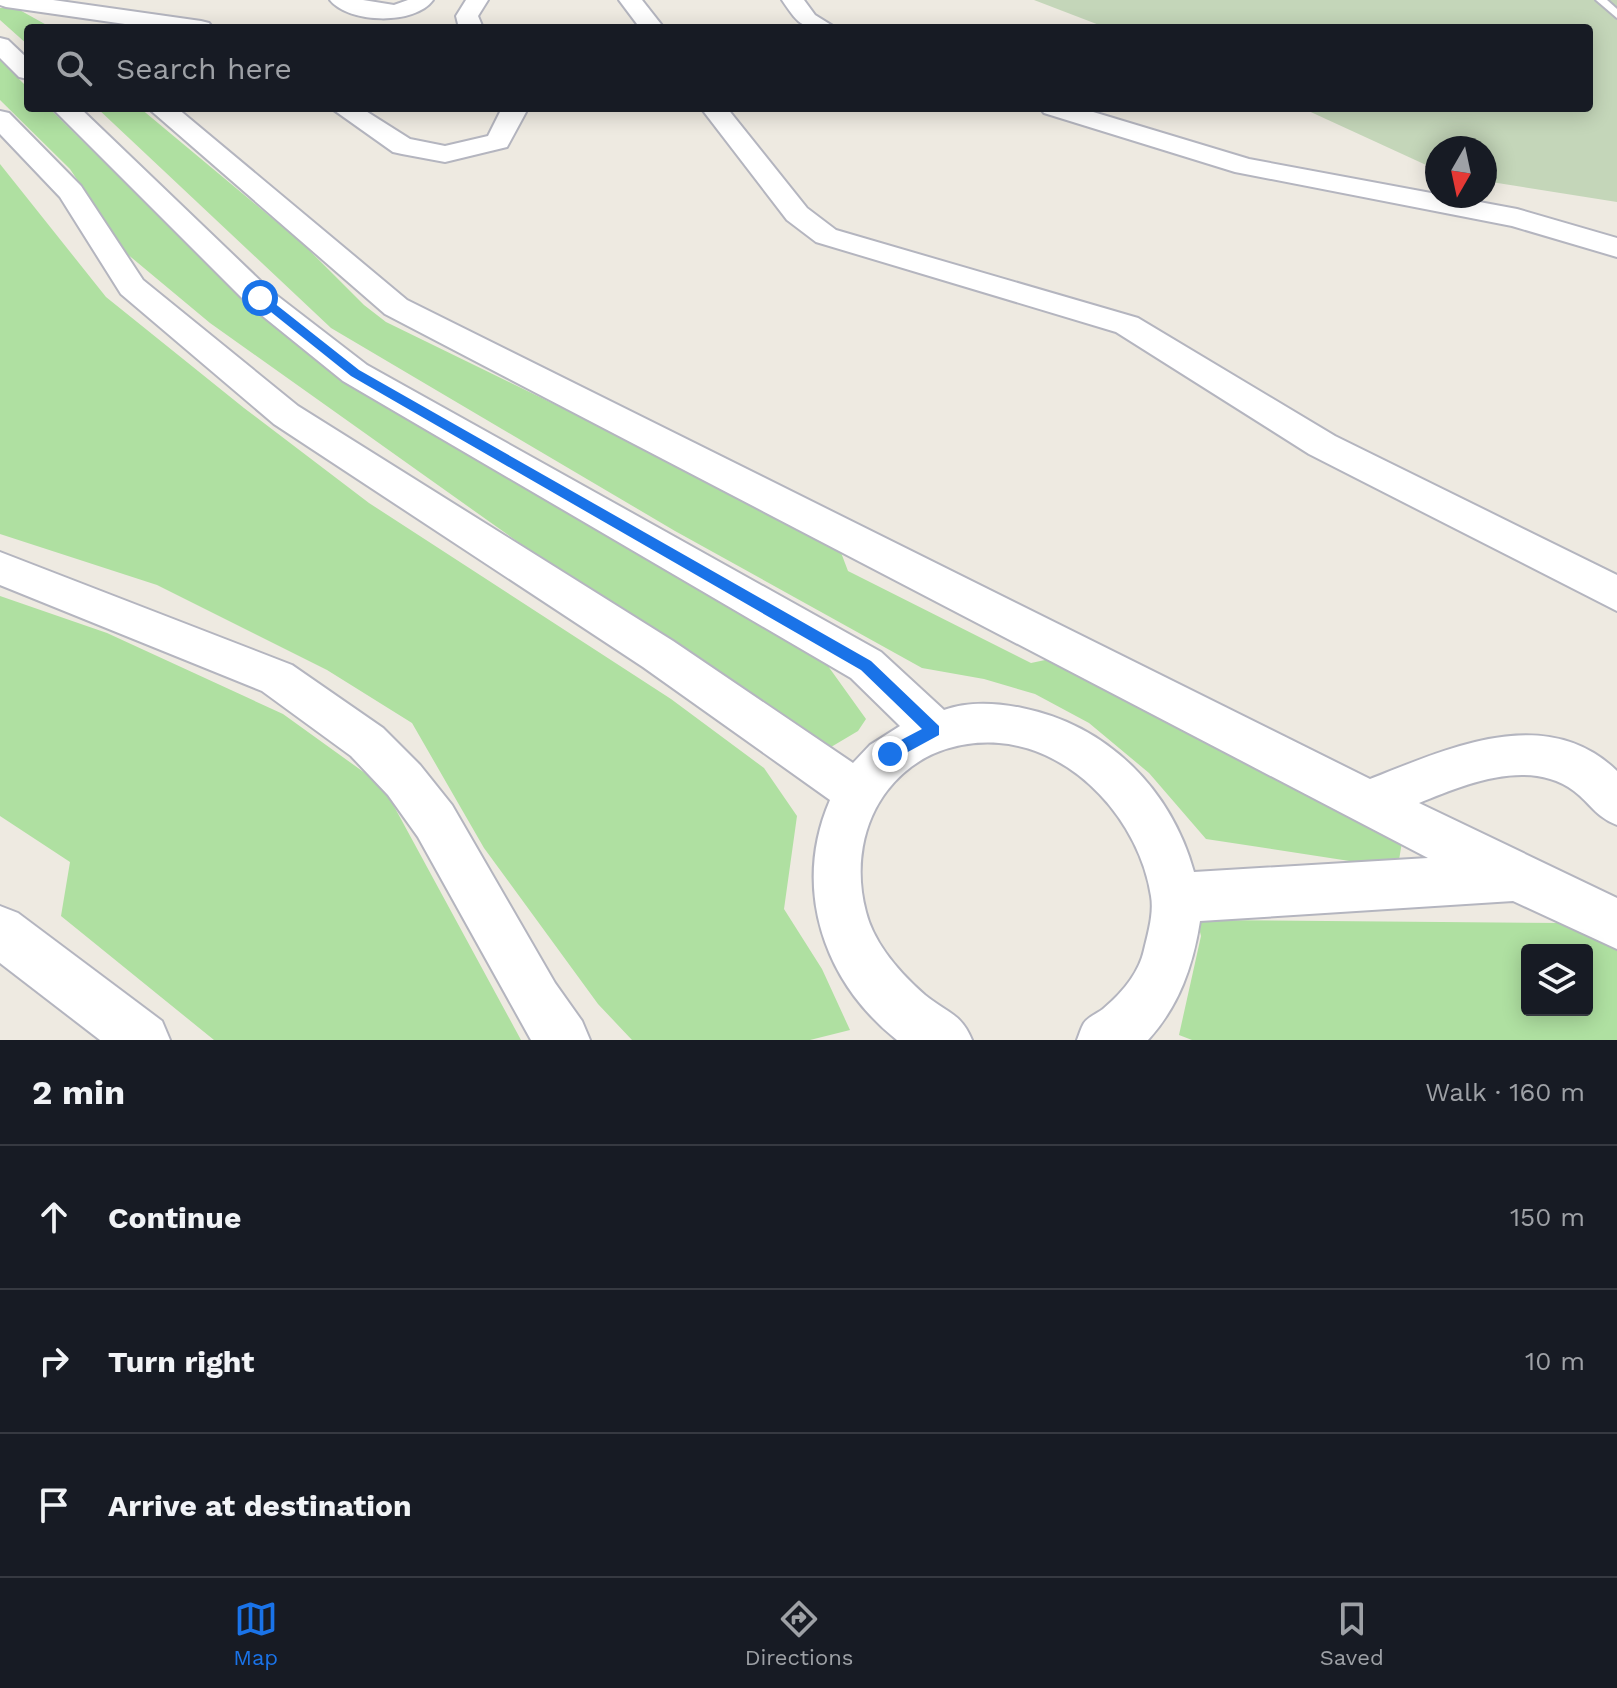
<!DOCTYPE html>
<meta charset="utf-8">
<style>
:root{--surface:#171b24;--page:#242831;--text:#f1f3f6;--muted:#9ea1a6;--line:#363941;--accent:#1a73e8}
body{margin:0;font-family:"Work Sans",sans-serif;background:var(--page);color:var(--text)}
.controls{position:absolute;right:24px;bottom:24px;display:grid;overflow:hidden;border-radius:8px;box-shadow:0 4px 20px #0003}
.controls button{width:72px;height:72px;display:grid;place-items:center;padding:0;border:0;border-bottom:2px solid var(--line);background:var(--surface);color:var(--text);font:40px sans-serif}
.compass{position:absolute;left:1425px;top:136px;width:72px;height:72px;border-radius:50%;background:var(--surface);box-shadow:0 4px 20px #0003;rotate:189deg}
.stop{position:absolute;width:24px;height:24px;margin:-18px;border:6px solid #1a73e8;border-radius:50%;background:#fff}
.stop.end{background:#1a73e8;border-color:#fff;box-shadow:0 2px 8px #0008}
.list{margin:0;padding:0;list-style:none}
h2{display:flex;justify-content:space-between;align-items:center;height:104px;margin:0;padding:0 32px;font-size:34px}
h2 small{font-size:26px;font-weight:400;color:var(--muted)}
.list li{display:grid;grid-template-columns:52px 1fr auto;gap:24px;align-items:center;box-sizing:border-box;height:144px;padding:0 32px;border-top:2px solid var(--line)}
.list b{display:block;font-size:30px;white-space:nowrap}
.list em{font-size:26px;font-style:normal;color:var(--muted)}
.icon{flex:none;width:44px;height:44px;fill:none;stroke:currentColor;stroke-width:2;stroke-linecap:round;stroke-linejoin:round}
.map{position:relative;flex:none;width:1617px;height:1040px;overflow:hidden}
.search{position:absolute;background:var(--surface);box-shadow:0 4px 20px #0003;left:24px;right:24px;top:24px;height:88px;display:flex;align-items:center;gap:20px;box-sizing:border-box;padding:0 28px;border-radius:8px;color:var(--muted);font-size:30px}
.sheet{height:536px;background:var(--surface)}
nav{display:flex;justify-content:space-around;align-items:center;box-sizing:border-box;height:112px;border-top:2px solid var(--line);background:var(--surface);font-size:22px;color:var(--muted)}
nav a{display:grid;justify-items:center;gap:4px}
nav .on{color:var(--accent)}
.map>svg:first-child{display:block}
.green{fill:#afe0a1;fill-rule:evenodd}
.cemetery{fill:#c4d6b9}
.lines{fill:none;stroke-linecap:round;stroke-linejoin:round}
.service-casing{stroke:#b4b5bf;stroke-width:4}
.minor-casing{stroke:#b4b5bf;stroke-width:4}
.service{fill:#fff;fill-rule:evenodd}
.minor{fill:#fff;fill-rule:evenodd}
.route{fill:#1a73e8}
</style>
<div class="map">
<svg width="1617" height="1040" viewBox="0 0 1617 1040">
<rect width="100%" height="100%" fill="#eeeae1"/>
<!-- green -->
<g class="green">
<path d="M0 8H16L52 28H28V45L0 20Z"/>
<path d="M0 60 28 88V108H49L178 235 353 388 828 666 866 719 858 731 826 750 518 542 210 323 126 253 70 169 0 100Z"/>
<path d="M97 108H140L303 244 364 305 386 322 837 542 848 571 1031 663 1064 656 1403 836 1399 860 1356 862 1206 839 1149 773 1089 723 1035 694 984 679 922 668 675 531 331 328Z"/>
<path d="M0 164 106 297 244 408 369 503 671 699 764 768 797 816 784 909 822 969 850 1030 810 1040H632L598 1004 484 848 412 723 327 670 157 585 0 534Z"/>
<path d="M0 596 107 633 283 714 383 786 521 1040H214L61 916 70 862 0 816Z"/>
<path d="M1197 920 1564 923 1617 950V1040H1192L1179 1035 1201 936ZM1527 950H1587V1010H1527Z"/>
</g>
<!-- cemetery -->
<path class="cemetery" d="M1034 0H1617V202L1485 181V148H1437V170L1302 108H1589V28H1107Z"/>
<g class="lines">
<!-- service casing -->
<g class="service-casing">
<path id="service" d="M1596 0H1607L1617 9V18Z"/>
</g>
<!-- minor casing -->
<g class="minor-casing">
<g id="minor">
<path d="M0 0H53L201 21 209 23 213 28H153L6 7 0 5Z"/>
<path d="M330 0H363L394 5 408 0H433C414 26 348 23 330 0Z"/>
<path d="M466 0H488L478 16 483 28H459L456 16Z"/>
<path d="M619 0H642L664 28H640Z"/>
<path d="M782 0H804L815 15 836 28C802 28 801 28 782 0Z"/>
<path d="M0 38 8 40 28 59V79L19 77 0 58Z"/>
<path d="M52 108H80L271 291 367 365 881 652 944 710C969 701 997 703 1022 708 1107 725 1171 789 1194 872L1428 858 385 314 148 108H177L407 300 1370 779C1447 749 1546 702 1617 771V825C1595 816 1591 804 1574 791 1529 757 1463 785 1419 803L1617 898V949L1513 901 1200 921C1193 966 1179 1006 1148 1040H1077C1079 1035 1081 1028 1084 1023 1088 1017 1098 1013 1103 1009 1121 994 1139 973 1144 950 1148 933 1154 913 1151 896 1140 823 1076 749 999 743 901 736 842 822 866 912 874 944 901 974 925 995 947 1013 961 1013 972 1040H897C823 981 792 888 830 800L643 667 274 424 121 294 60 197 0 134V111L9 113 81 186 143 280 298 406 673 641 853 763 870 745 900 726 851 678 343 381 249 305Z"/>
<path d="M331 108H361L410 139 445 146 488 136 500 112 497 108H523L526 112 507 147 445 162 402 154 393 152Z"/>
<path d="M701 108H727L807 208 836 230 1138 318 1335 436 1617 575V611L1309 454 1116 332 816 242 787 220Z"/>
<path d="M1040 108H1080L1249 159 1517 209 1617 238V257L1512 226 1235 172 1044 113Z"/>
<path d="M0 552 292 665 383 728 420 765 452 805 555 983 582 1021 590 1040H531L418 837 388 795 351 756 262 691 0 585Z"/>
<path d="M0 906 18 913 162 1021 170 1040H100L0 963Z"/>
</g>
</g>
<!-- service -->
<use href="#service" class="service"/>
<!-- minor -->
<use href="#minor" class="minor"/>
</g>
<!-- route -->
<path class="route" d="M256 295H264L359 370 871 661 939 726V735L895 759H884V749L922 729 861 670 351 376 256 300Z"/>
</svg>
<div class="controls">
<button><svg class="icon" aria-label="layers" viewBox="0 0 24 24"><path d="M12 4l9 5-9 5-9-5zM3 14l9 5 9-5"/></svg></button>
</div>
<svg class="compass" viewBox="-18 -18 36 36"><path d="M0-13l5 13h-10z" fill="#e53935"/><path d="M0 13l5-13h-10z" fill="#9ea1a6"/></svg>
<div class="stop" style="left:260px;top:298px"></div>
<div class="stop end" style="left:890px;top:754px"></div>
<div class="search"><svg class="icon" aria-label="search" viewBox="0 0 24 24"><circle cx="10" cy="10" r="6"/><path d="M15 15l6 6"/></svg>Search here</div>
</div>
<section class="sheet">
<h2>2 min<small>Walk · 160 m</small></h2>
<ul class="list">
<li><svg class="icon" aria-label="ahead" viewBox="0 0 24 24"><path d="M12 20V5M6 11l6-6 6 6"/></svg><div><b>Continue</b></div><em>150 m</em></li>
<li><svg class="icon" aria-label="right" viewBox="0 0 24 24"><path d="M7 20v-9h11M14 6l5 5-5 5"/></svg><div><b>Turn right</b></div><em>10 m</em></li>
<li><svg class="icon" aria-label="arrive" viewBox="0 0 24 24"><path d="M6 21V4h12l-3 4 3 4H6"/></svg><div><b>Arrive at destination</b></div></li>
</ul>
</section>
<nav>
<a class="on"><svg class="icon" aria-label="map" viewBox="0 0 24 24"><path d="M3 6l6-2 6 2 6-2v14l-6 2-6-2-6 2zM9 4v14M15 6v14"/></svg>Map</a>
<a><svg class="icon" aria-label="directions" viewBox="0 0 24 24"><path d="M12 3l9 9-9 9-9-9zM9 14v-3h6M13 9l2 2-2 2"/></svg>Directions</a>
<a><svg class="icon" aria-label="saved" viewBox="0 0 24 24"><path d="M7 4h10v16l-5-4-5 4z"/></svg>Saved</a>
</nav>
